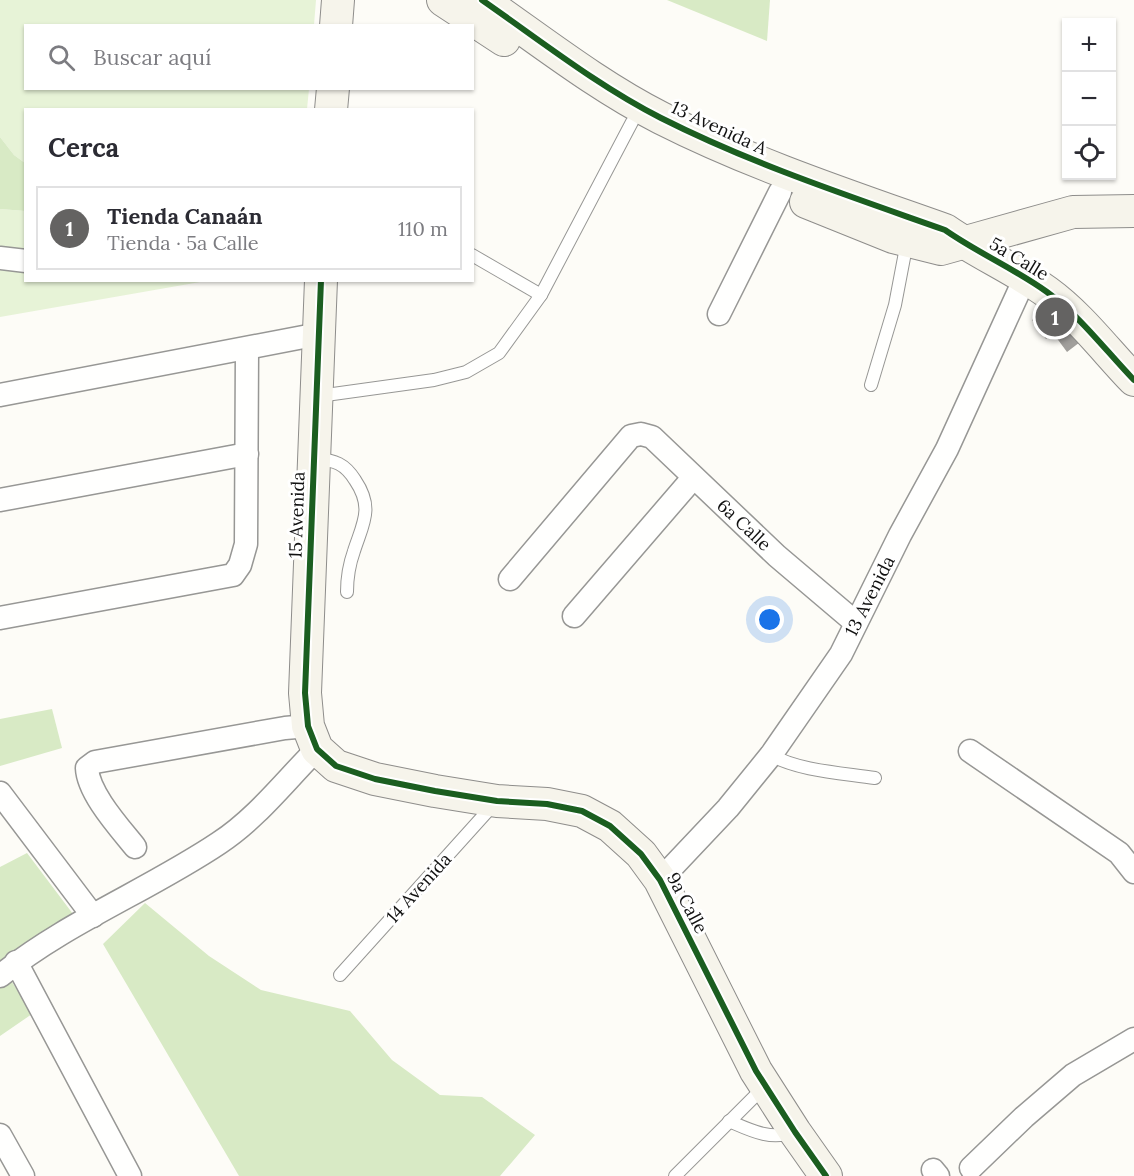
<!DOCTYPE html>
<html lang="es">
<meta charset="utf-8">
<style>
:root{--surface:#fff;--page:#f2f2f3;--text:#2b2b33;--muted:#7c7c81;--line:#e1e1e2;--accent:#646362}
body{margin:0;font-family:Lora,serif;background:var(--page);color:var(--text)}
.controls{position:absolute;right:18px;top:18px;display:grid;overflow:hidden;border-radius:0px;box-shadow:0 2px 4px #0004}
.controls button{width:54px;height:54px;display:grid;place-items:center;padding:0;border:0;border-bottom:2px solid var(--line);background:var(--surface);color:var(--text);font:30px sans-serif}
.you{position:absolute;left:770px;top:620px;width:21px;height:21px;margin:-15px;border:4px solid #fff;border-radius:50%;background:#1a73e8;box-shadow:0 0 0 9px #1a73e833}
.badge{display:grid;place-items:center;width:39px;height:39px;border-radius:50%;background:var(--accent);color:#fff;font-size:20px;font-weight:700}
.pin{position:absolute;translate:-50% -50%;border:3px solid #fff;box-shadow:0 2px 6px #0006}
.list{margin:0;padding:0;list-style:none}
h2{display:flex;justify-content:space-between;align-items:center;height:78px;margin:0;padding:0 24px;font-size:26px}
h2 small{font-size:20px;font-weight:400;color:var(--muted)}
.list li{display:grid;grid-template-columns:39px 1fr auto;gap:18px;align-items:center;box-sizing:border-box;height:84px;margin:0 12px 12px;padding:0 12px;border:2px solid var(--line);border-radius:0px}
.list b{display:block;font-size:22px;white-space:nowrap}
.list p{margin:0;font-size:20px;white-space:nowrap;color:var(--muted)}
.list em{font-size:20px;font-style:normal;color:var(--muted)}
.icon{flex:none;width:33px;height:33px;fill:none;stroke:currentColor;stroke-width:2;stroke-linecap:round;stroke-linejoin:round}
.map{position:relative;flex:none;width:1134px;height:1176px;overflow:hidden}
.search{position:absolute;background:var(--surface);box-shadow:0 2px 4px #0004;left:24px;top:24px;width:450px;height:66px;display:flex;align-items:center;gap:15px;box-sizing:border-box;padding:0 21px;border-radius:0px;color:var(--muted);font-size:22px}
.panel{position:absolute;background:var(--surface);box-shadow:0 2px 4px #0004;left:24px;top:108px;width:450px;height:174px;border-radius:0px}
.map>svg:first-child{display:block}
.green{fill:#e7f3d7}
.forest{fill:#d8eac5}
.building{fill:#a19f9c}
.lines{fill:none;stroke-linecap:round;stroke-linejoin:round}
.lane-casing{stroke:#979795;stroke-width:14}
.street-casing{stroke:#979795;stroke-width:25}
.secondary-casing{stroke:#8e8d8b;stroke-width:34}
.lane{stroke:#fffffe;stroke-width:12}
.street{stroke:#fffffe;stroke-width:22}
.secondary{stroke:#f6f4eb;stroke-width:32}
.cycleway-casing{stroke:#fff;stroke-width:10}
.cycleway{stroke:#1b5e20;stroke-width:6}
.labels{text-anchor:middle;stroke-width:6;stroke-linejoin:round;paint-order:stroke}
.street-label{font-size:18px;fill:#111;stroke:#fff}
</style>
<div class="map">
<svg width="1134" height="1176" viewBox="0 0 1134 1176">
<rect width="100%" height="100%" fill="#fdfcf7"/>
<!-- green -->
<g class="green">
<path d="M0 0H316L314 25 26 26V88L309 89 307 109 26 110 25 163 14 155 0 137Z"/>
<path d="M0 209 25 211 26 280 206 281 0 317Z"/>
</g>
<!-- forest -->
<g class="forest">
<path d="M667 0H770L767 41Z"/>
<path d="M0 137 14 155 25 163V211L0 209Z"/>
<path d="M52 709 62 748 0 766V719Z"/>
<path d="M27 853 76 918 2 966 32 1014 0 1036V867Z"/>
<path d="M145 903 209 956 261 990 350 1011 392 1060 440 1095 482 1097 535 1135 500 1176H239L103 944Z"/>
</g>
<!-- building -->
<path class="building" d="M1056 301 1084 339 1067 352 1053 333 1046 339 1032 320Z"/>
<g class="lines">
<!-- lane casing -->
<g class="lane-casing">
<g id="lane">
<path d="M472 255 541 295"/>
<path d="M871 385 895 305 907 242"/>
<path d="M317 398 333 394 434 380 466 372 499 353 541 295 632 122"/>
<path d="M316 459C335 460 345 464 355 480 374 508 363 523 354 551 349 565 347 578 347 592"/>
<path d="M771 755C799 771 843 773 875 778"/>
<path d="M340 975 494 804"/>
<path d="M729 1121C750 1130 771 1141 793 1132"/>
<path d="M675 1176 765 1086"/>
</g>
</g>
<!-- street casing -->
<g class="street-casing">
<g id="street">
<path d="M0 258 26 261"/>
<path d="M719 314 780 192"/>
<path d="M0 395 319 334"/>
<path d="M0 500 247 454"/>
<path d="M510 579 631 436 641 434 652 437 777 556 856 623"/>
<path d="M574 616 693 478"/>
<path d="M0 618 233 575 240 565 246 544 247 349"/>
<path d="M970 751 1119 853 1134 872"/>
<path d="M0 793 93 916"/>
<path d="M135 847C119 827 88 793 87 768L95 762 285 728 308 726"/>
<path d="M660 880 728 808 771 755 841 654 900 535 947 449 1025 278"/>
<path d="M16 962 130 1176"/>
<path d="M0 976C65 923 149 890 219 843 257 818 285 781 317 749"/>
<path d="M0 1135 23 1176"/>
<path d="M971 1168 1024 1117 1073 1075 1134 1039"/>
<path d="M933 1170 938 1176"/>
</g>
</g>
<!-- secondary casing -->
<g class="secondary-casing">
<g id="secondary">
<path d="M443 0 504 40"/>
<path d="M482 0C541 41 598 86 661 118 752 164 849 196 945 230 978 253 1015 269 1047 292 1080 316 1106 351 1134 380"/>
<path d="M336 26 338 0"/>
<path d="M331 110 333 88"/>
<path d="M806 202 893 237 941 249 1073 212 1134 211"/>
<path d="M321 280 305 693 308 726 317 749 336 766 375 779 435 791 497 801 547 804 582 811 610 826 641 854 660 880 756 1071 795 1132 826 1176"/>
</g>
</g>
<!-- lane -->
<use href="#lane" class="lane"/>
<!-- street -->
<use href="#street" class="street"/>
<!-- secondary -->
<use href="#secondary" class="secondary"/>
<!-- cycleway casing -->
<g class="cycleway-casing">
<g id="cycleway">
<path d="M482 0C541 41 598 86 661 118 752 164 849 196 945 230 978 253 1015 269 1047 292 1080 316 1106 351 1134 380"/>
<path d="M321 280 305 693 308 726 317 749 336 766 375 779 435 791 497 801 547 804 582 811 610 826 641 854 660 880 756 1071 795 1132 826 1176"/>
</g>
</g>
<!-- cycleway -->
<use href="#cycleway" class="cycleway"/>
</g>
<g class="labels">
<!-- street labels -->
<g class="street-label">
<text transform="translate(719 128) rotate(25)" y="6">13 Avenida A</text>
<text transform="translate(1019 259) rotate(31)" y="6">5a Calle</text>
<text transform="translate(297 515) rotate(-88)" y="6">15 Avenida</text>
<text transform="translate(744 525) rotate(43)" y="6">6a Calle</text>
<text transform="translate(870 596) rotate(-63)" y="6">13 Avenida</text>
<text transform="translate(419 888) rotate(-48)" y="6">14 Avenida</text>
<text transform="translate(687 903) rotate(62)" y="6">9a Calle</text>
</g>
</g>
</svg>
<div class="controls">
<button>+</button>
<button>−</button>
<button><svg class="icon" aria-label="locate" viewBox="0 0 24 24"><circle cx="12" cy="12" r="6"/><path d="M12 2v4M12 18v4M2 12h4M18 12h4"/></svg></button>
</div>
<div class="you"></div>
<div class="pin badge" style="left:1055px;top:317px">1</div>
<div class="search"><svg class="icon" aria-label="search" viewBox="0 0 24 24"><circle cx="10" cy="10" r="6"/><path d="M15 15l6 6"/></svg>Buscar aquí</div>
<section class="panel">
<h2>Cerca<small></small></h2>
<ul class="list">
<li><span class="badge">1</span><div><b>Tienda Canaán</b><p>Tienda · 5a Calle</p></div><em>110 m</em></li>
</ul>
</section>
</div>
